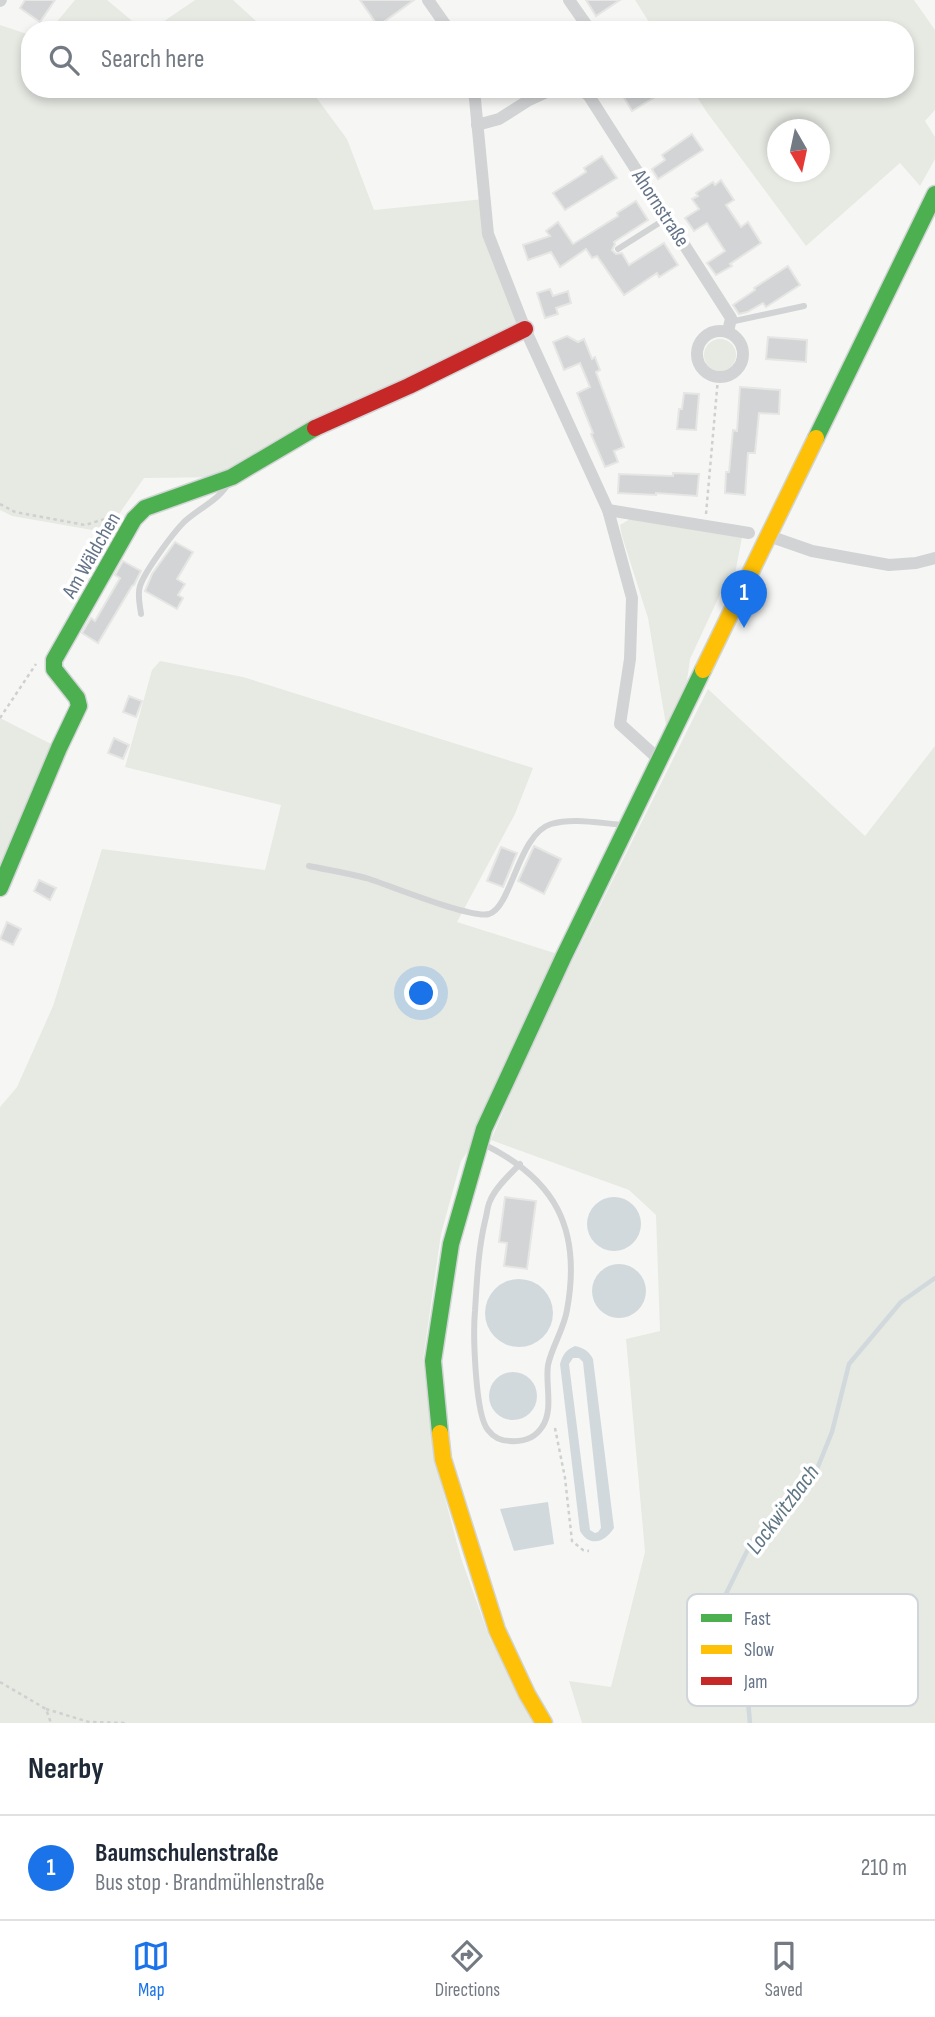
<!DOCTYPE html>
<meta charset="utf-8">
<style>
:root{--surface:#fff;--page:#f2f2f3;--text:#1f2937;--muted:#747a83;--line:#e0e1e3;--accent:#1a73e8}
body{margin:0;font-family:"Sofia Sans Condensed",sans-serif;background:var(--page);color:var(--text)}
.compass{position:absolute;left:767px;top:119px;width:63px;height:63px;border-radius:50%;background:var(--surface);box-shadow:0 4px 10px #0003;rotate:171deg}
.you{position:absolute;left:422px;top:994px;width:24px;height:24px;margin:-18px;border:5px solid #fff;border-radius:50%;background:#1a73e8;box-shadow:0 0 0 10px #1a73e833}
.badge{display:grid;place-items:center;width:46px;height:46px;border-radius:50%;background:var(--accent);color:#fff;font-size:23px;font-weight:700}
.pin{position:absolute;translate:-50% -58px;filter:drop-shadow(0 2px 4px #0008)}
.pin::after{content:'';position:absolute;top:37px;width:24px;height:21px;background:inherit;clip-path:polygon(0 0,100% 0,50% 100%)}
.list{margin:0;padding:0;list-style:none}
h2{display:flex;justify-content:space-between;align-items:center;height:91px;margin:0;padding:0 28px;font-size:30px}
h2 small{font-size:23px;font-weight:400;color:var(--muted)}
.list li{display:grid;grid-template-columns:46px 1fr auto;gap:21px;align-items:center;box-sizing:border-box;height:105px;padding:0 28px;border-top:2px solid var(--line)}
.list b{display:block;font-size:26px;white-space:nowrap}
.list p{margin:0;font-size:23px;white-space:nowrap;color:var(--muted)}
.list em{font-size:23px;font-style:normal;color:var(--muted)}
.icon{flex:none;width:38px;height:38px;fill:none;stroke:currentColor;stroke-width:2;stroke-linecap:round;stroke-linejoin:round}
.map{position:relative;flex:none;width:935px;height:1723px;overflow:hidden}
.search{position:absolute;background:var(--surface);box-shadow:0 4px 10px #0003;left:21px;right:21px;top:21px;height:77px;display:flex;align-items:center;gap:18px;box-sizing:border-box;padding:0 24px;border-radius:28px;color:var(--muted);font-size:26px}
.sheet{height:196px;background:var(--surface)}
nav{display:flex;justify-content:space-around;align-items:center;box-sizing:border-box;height:98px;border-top:2px solid var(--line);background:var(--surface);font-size:19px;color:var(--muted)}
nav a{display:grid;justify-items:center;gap:4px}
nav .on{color:var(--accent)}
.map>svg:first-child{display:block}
.green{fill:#e6eae3;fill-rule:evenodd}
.water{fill:#d2d9dc;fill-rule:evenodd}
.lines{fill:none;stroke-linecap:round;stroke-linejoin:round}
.stream{stroke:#d2d9dc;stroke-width:4.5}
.building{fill:#d3d4d5;stroke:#e6e6e5;stroke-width:2}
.fast-casing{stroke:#d2d5d6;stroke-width:19}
.slow-casing{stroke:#d2d5d6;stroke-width:19}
.jam-casing{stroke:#d2d5d6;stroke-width:19}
.path{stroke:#cfd0d0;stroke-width:2.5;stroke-dasharray:3.5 3.5;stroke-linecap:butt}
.lane{stroke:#d2d3d4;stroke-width:6}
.street{stroke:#d2d3d4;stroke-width:12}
.fast{stroke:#4caf50;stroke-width:16}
.slow{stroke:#ffc107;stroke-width:16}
.jam{stroke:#c62828;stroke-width:16}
.labels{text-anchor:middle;stroke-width:7;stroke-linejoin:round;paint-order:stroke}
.street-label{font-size:21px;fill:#647388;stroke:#fff}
.water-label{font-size:23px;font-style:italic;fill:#5f7684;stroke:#fff}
.key{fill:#fff;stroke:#d0d5db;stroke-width:2}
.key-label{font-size:19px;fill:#647388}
</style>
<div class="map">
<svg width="935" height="1723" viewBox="0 0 935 1723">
<rect width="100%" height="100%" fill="#f6f7f5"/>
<!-- green -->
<g class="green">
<path d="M75 0H107L143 30H50Z"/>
<path d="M195 0H233L266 30H151Z"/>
<path d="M635 0H914L935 30V110L925 121 935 137V159L920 186 900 163 806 246 706 111 692 89H905V30H654ZM778 130H820V172H778Z"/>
<path d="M0 25 30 35V89H310L347 139 374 210 484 199 488 234 525 329 232 477 144 478 110 527 92 530 12 516 0 510Z"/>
<circle cx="720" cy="355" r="16"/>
<path d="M630 519 742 537 735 574 723 588 690 659 687 681 666 725 648 618 622 536 620 525Z"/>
<path d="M160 661 243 677 533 768 515 814 457 922 564 956 484 1129 461 1161 441 1234 423 1360 435 1461 461 1558 490 1639 539 1723H0V1107L17 1087 53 1006 102 849 265 870 281 805 125 767 152 670Z"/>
<path d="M708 689 865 836 935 746V1723H582L569 1681 611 1687 645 1552 626 1339 660 1331 656 1215 629 1190 491 1140 537 1032Z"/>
<path d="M0 718 59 748 0 882Z"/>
</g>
<!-- water -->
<g class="water">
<circle cx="614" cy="1224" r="27"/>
<circle cx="619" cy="1291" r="27"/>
<circle cx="519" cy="1313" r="34"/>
<path d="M575 1346C584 1348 589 1351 593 1359L614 1528C605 1542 590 1548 580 1531L560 1364C563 1354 566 1350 575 1346ZM573 1358H579L583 1362 601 1528 598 1532 595 1533 590 1530 569 1364Z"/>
<circle cx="513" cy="1396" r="24"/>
<path d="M548 1502 554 1544 514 1551 500 1509Z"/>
</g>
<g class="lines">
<!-- stream -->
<path class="stream" d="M750 1723 748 1701 716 1658 721 1604 752 1541 781 1517 817 1469 832 1432 849 1364 901 1302 935 1278"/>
</g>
<!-- building -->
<g class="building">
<path d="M25 0H55L40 22 20 8Z"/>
<path d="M360 0H414L378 26Z"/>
<path d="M586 0H620L596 16Z"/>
<path d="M619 89H668L632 111Z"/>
<path d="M692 134 703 150 658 179 652 169 665 160 662 155Z"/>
<path d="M602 156 617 178 565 210 553 193 586 172 584 168Z"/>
<path d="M721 180 734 200 726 205 741 227 748 222 761 243 730 264 732 266 716 275 707 263 725 251 707 223 694 231 685 218 699 209 692 199 698 196 696 193 713 182 715 185Z"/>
<path d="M636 201 648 220 614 242 615 244 612 250 616 254 622 253 629 265 664 243 678 265 659 277 657 273 624 295 597 256 592 258 586 249 560 267 551 252 528 260 523 245 550 236 546 231 558 222 573 244 618 216 617 213Z"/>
<path d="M788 266 800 285 766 307 763 303 747 312 739 314 733 305 755 290 754 288Z"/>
<path d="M550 289 553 296 568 291 571 303 556 308 558 314 545 318 537 293Z"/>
<path d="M567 336 578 342 584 339 592 359 595 357 600 370 596 372 624 447 614 451 618 462 605 467 591 434 593 433 577 393 590 387 580 363 564 370 553 342Z"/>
<path d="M768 337 807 340 806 362 766 359Z"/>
<path d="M740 387 780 390 779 414 759 413 755 453H748L745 495 725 493 726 472H729L733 430 737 431Z"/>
<path d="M684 393 699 394 696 430 677 429 679 409H682Z"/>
<path d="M673 473 699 474 697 496 656 493V495L618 493 619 474 673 476Z"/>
<path d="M175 542 193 552 177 579 185 584 178 595 183 598 177 609 145 591 152 574Z"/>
<path d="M123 561 141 571 134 585 132 586 98 643 82 633 91 618 95 621 120 578 115 575Z"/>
<path d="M129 696 142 701 136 717 123 712Z"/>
<path d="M114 738 129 745 123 759 108 753Z"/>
<path d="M534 846 561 859 544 894 518 881Z"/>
<path d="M501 847 517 853 503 887 487 881Z"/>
<path d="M39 880 56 888 50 900 34 891Z"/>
<path d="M7 922 21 929 13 945 0 939Z"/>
<path d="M505 1197 536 1201 527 1269 504 1266 507 1243 499 1242Z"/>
</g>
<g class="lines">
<!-- fast casing -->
<g class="fast-casing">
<g id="fast">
<path d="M816 438 935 194"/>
<path d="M0 888 59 748 79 706 77 698 54 669V660L134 519 145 508 232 477 315 428"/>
<path d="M440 1433 433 1361 451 1244 484 1129 564 956 703 670"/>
</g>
</g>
<!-- slow casing -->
<g class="slow-casing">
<g id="slow">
<path d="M703 670 816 438"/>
<path d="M440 1433 443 1459 497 1630 527 1694 544 1723"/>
</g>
</g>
<!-- jam casing -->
<g class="jam-casing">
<path id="jam" d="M315 428 409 386 525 329"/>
</g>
<!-- path -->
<g class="path">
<path d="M0 504 15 512 85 525 118 515"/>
<path d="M706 514 718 378"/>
<path d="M0 718 36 664"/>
<path d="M555 1428 565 1478 572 1541 583 1550 589 1551"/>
<path d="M0 1682 46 1709 51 1723"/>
<path d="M46 1709 89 1722 127 1723"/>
</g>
<!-- lane -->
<g class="lane">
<path d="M618 249 667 218"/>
<path d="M730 322 804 306"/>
<path d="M141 614C140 605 137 595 140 586 145 571 173 533 184 522 199 508 220 500 229 482"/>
<path d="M309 866C328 870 347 873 366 878 389 885 471 919 489 914 512 907 518 834 551 824 574 817 603 824 626 825"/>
<path d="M481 1143C555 1178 582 1228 567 1310 564 1329 552 1346 548 1365 545 1384 554 1410 542 1427 535 1438 523 1442 510 1441 501 1441 494 1438 488 1430 475 1415 473 1333 475 1311 477 1280 478 1251 485 1221 487 1215 487 1207 490 1201 495 1188 510 1174 520 1164"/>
</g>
<!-- street -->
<g class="street">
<path d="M428 0 449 30"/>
<path d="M569 0 590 30"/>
<path d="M0 1 1 0"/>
<path d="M474 89 488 234 525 329 608 510 632 598 630 659 620 724 653 754 660 758"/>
<path d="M581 89 589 96 731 318 728 332"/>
<path d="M477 125 499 119 529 100 553 89"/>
<circle cx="720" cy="354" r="23"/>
<path d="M608 510 749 533"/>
<path d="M769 536 812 551 889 565 916 563 935 558"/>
</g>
<!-- fast -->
<use href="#fast" class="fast"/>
<!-- slow -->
<use href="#slow" class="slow"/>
<!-- jam -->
<use href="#jam" class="jam"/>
</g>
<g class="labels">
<!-- street labels -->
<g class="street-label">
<text transform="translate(661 208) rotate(57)" y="7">Ahornstraße</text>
<text transform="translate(91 555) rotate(-60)" y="7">Am Wäldchen</text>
</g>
<!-- water labels -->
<g class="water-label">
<text transform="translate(782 1509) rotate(-53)" y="8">Lockwitzbach</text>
</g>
</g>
<!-- legend -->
<rect x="687" y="1594" width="231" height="112" rx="10" class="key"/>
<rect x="701" y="1614" width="31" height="8" fill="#4caf50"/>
<rect x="701" y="1645" width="31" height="9" fill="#ffc107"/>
<rect x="701" y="1677" width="31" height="8" fill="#c62828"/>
<g class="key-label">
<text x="744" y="1625">Fast</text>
<text x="744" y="1656">Slow</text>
<text x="744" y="1688">Jam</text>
</g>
</svg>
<svg class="compass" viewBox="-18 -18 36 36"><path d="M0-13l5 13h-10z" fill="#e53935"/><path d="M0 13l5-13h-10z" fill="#747a83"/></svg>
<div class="you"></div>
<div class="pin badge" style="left:744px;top:628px">1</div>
<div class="search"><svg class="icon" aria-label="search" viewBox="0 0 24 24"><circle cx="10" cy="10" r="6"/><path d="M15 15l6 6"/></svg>Search here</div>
</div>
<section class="sheet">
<h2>Nearby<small></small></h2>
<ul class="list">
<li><span class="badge">1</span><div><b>Baumschulenstraße</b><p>Bus stop · Brandmühlenstraße</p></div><em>210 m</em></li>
</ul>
</section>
<nav>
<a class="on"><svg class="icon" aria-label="map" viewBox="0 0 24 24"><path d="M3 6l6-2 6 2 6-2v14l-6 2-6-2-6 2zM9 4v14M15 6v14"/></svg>Map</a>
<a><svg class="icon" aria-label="directions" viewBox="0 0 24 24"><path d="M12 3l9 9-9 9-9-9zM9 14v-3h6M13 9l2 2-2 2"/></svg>Directions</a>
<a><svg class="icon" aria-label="saved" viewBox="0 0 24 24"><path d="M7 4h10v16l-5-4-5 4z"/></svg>Saved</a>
</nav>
